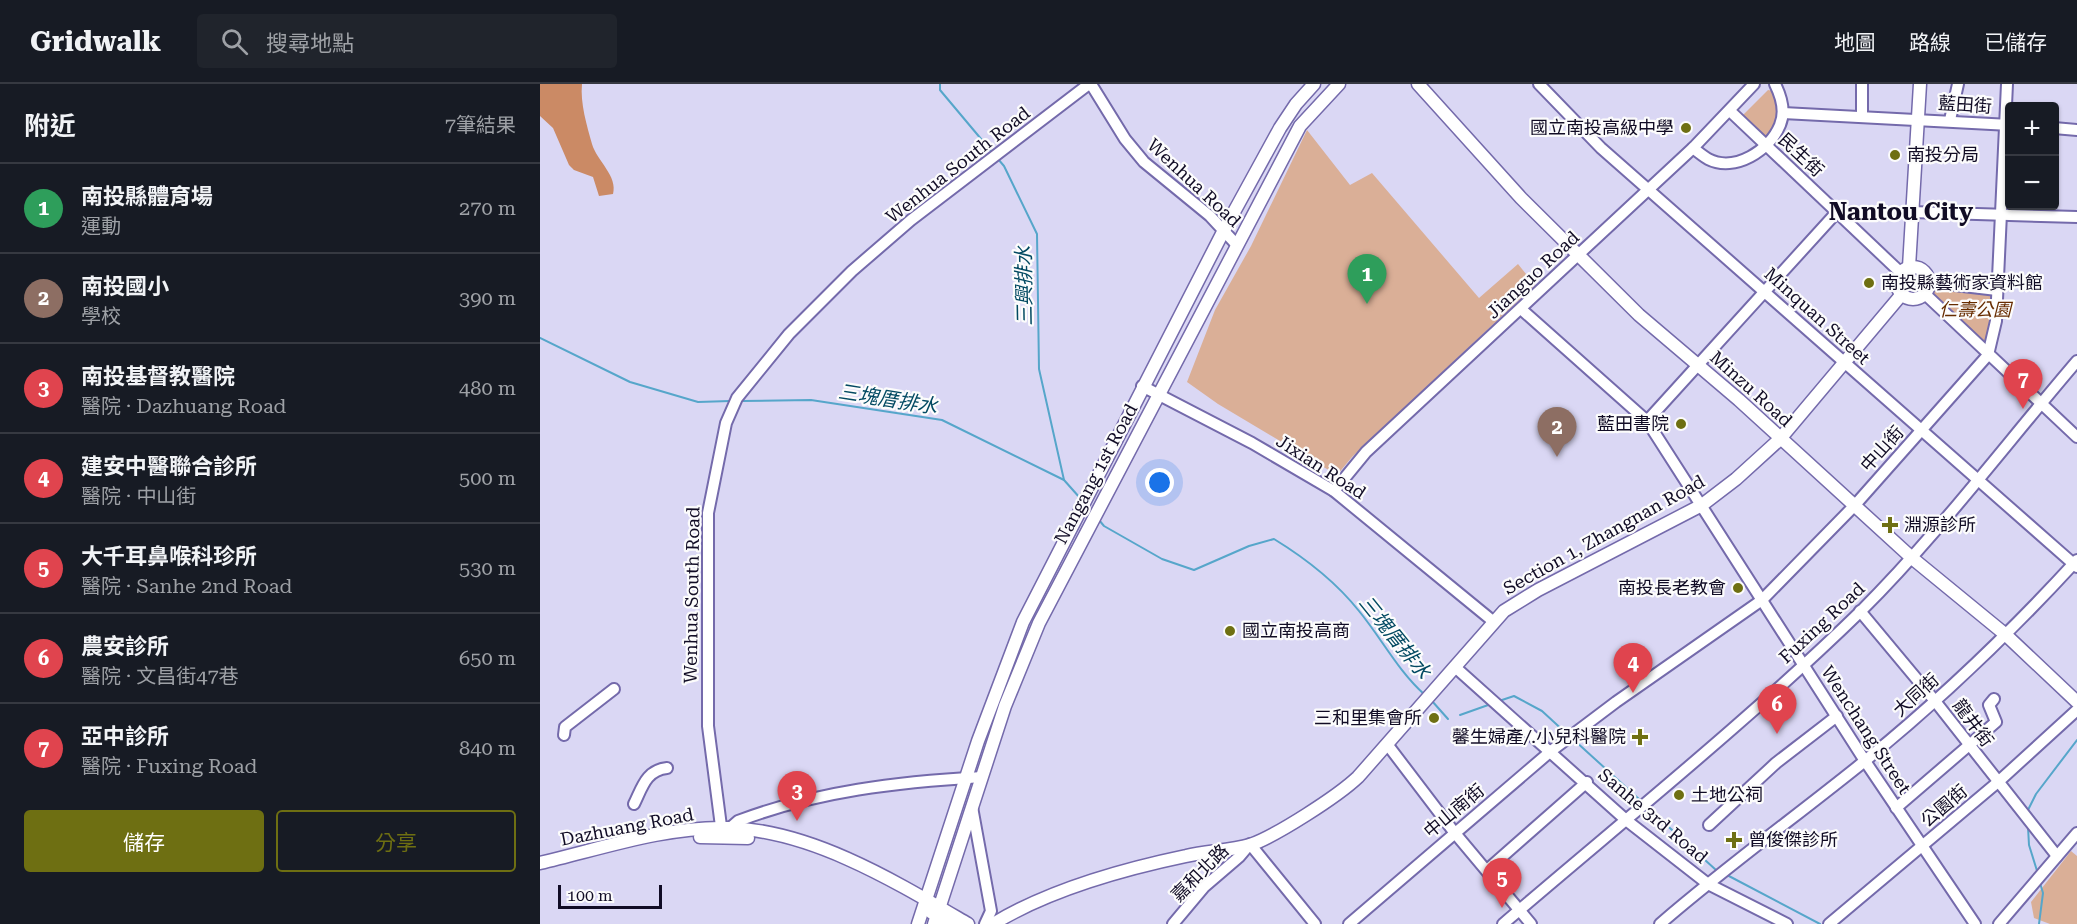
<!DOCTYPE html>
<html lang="zh-TW">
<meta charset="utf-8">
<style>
:root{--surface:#171b24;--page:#20242c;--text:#f1f3f6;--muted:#9ea1a6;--line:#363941;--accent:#6e6f12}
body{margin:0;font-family:"Roboto Serif","Noto Sans TC",serif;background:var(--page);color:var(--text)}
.controls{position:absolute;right:18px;top:18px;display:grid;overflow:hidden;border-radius:6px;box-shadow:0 2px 4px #0004}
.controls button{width:54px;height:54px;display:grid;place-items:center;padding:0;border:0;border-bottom:2px solid var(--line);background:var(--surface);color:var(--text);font:30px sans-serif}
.scale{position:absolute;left:18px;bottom:15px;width:104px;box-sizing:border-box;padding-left:6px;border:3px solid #110c25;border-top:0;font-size:16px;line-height:21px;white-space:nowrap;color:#110c25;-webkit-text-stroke:4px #fcfcfc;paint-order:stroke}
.you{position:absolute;left:620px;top:399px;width:21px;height:21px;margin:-15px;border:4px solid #fff;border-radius:50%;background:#1a73e8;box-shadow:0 0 0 9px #1a73e833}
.badge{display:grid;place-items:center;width:39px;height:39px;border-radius:50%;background:var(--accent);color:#fff;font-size:20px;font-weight:700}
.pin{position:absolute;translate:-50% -50px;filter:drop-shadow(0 2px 3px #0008)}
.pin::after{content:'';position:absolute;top:32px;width:21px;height:18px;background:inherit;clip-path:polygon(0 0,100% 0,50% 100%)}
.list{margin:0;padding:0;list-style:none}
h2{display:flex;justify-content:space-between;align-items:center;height:78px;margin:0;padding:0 24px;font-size:26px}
h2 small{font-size:20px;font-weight:400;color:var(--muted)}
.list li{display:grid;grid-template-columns:39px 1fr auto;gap:18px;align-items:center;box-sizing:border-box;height:90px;padding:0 24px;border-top:2px solid var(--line)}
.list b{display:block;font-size:22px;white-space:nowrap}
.list p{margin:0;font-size:20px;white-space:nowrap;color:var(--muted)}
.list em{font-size:20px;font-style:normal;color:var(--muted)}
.actions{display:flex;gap:12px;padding:18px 24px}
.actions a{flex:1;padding:14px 0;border:2px solid var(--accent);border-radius:6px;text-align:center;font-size:21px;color:var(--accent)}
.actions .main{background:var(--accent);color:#fff}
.icon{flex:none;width:33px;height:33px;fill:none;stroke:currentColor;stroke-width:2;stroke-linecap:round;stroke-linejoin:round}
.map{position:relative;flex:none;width:1537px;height:840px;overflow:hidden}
header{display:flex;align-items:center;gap:36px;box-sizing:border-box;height:84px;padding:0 30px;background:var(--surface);border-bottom:2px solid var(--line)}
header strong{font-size:28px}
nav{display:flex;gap:33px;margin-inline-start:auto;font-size:21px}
.search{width:420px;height:54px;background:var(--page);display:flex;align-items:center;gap:15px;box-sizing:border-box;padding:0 21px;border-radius:6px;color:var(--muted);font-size:22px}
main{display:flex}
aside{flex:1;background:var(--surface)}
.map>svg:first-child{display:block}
.green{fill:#daaf97}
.forest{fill:#cb8a65}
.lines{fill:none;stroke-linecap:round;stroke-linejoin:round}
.stream{stroke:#56a6ca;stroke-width:2}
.minor-casing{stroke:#746aab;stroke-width:14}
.major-casing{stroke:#746aab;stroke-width:15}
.minor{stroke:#fff;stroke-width:10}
.major{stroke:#fff;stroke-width:12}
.poi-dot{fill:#6e6f12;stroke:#fcfcfc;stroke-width:2}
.labels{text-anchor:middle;stroke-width:4.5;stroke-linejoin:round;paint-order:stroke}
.street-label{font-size:18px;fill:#110c25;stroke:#fcfcfc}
.poi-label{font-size:18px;fill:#110c25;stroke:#fcfcfc;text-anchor:start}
.park-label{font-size:18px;font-style:italic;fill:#672c00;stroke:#fcfcfc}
.water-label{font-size:20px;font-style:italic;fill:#024962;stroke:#fcfcfc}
.district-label{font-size:24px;font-weight:bold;fill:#110c25;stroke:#fcfcfc}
</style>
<header>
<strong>Gridwalk</strong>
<div class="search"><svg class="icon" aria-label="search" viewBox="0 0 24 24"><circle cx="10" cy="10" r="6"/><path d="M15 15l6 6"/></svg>搜尋地點</div>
<nav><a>地圖</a><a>路線</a><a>已儲存</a></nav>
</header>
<main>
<aside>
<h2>附近<small>7筆結果</small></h2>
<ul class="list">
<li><span class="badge" style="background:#2e9e5b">1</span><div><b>南投縣體育場</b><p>運動</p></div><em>270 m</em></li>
<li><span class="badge" style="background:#8d6e63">2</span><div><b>南投國小</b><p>學校</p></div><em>390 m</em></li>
<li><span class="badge" style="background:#e0444e">3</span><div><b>南投基督教醫院</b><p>醫院 · Dazhuang Road</p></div><em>480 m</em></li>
<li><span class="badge" style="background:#e0444e">4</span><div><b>建安中醫聯合診所</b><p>醫院 · 中山街</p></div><em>500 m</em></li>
<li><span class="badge" style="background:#e0444e">5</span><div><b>大千耳鼻喉科珍所</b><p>醫院 · Sanhe 2nd Road</p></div><em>530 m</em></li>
<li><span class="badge" style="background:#e0444e">6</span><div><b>農安診所</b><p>醫院 · 文昌街47巷</p></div><em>650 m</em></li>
<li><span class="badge" style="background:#e0444e">7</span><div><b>亞中診所</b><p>醫院 · Fuxing Road</p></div><em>840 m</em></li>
</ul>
<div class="actions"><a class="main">儲存</a><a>分享</a></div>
</aside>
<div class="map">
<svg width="1537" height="840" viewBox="0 0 1537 840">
<rect width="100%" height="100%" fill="#dad7f4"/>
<!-- green -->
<g class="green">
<path d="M1228 6 1233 7 1238 12V42L1226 55 1202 32Z"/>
<path d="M767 46 810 101 832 89 939 214 978 180 995 201 812 373 797 391 678 320 647 298 675 226 711 162Z"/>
<path d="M1393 203 1454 208 1448 263 1391 212Z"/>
<path d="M1531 767 1537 772V840H1510L1494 834 1491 818Z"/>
</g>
<!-- forest -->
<path class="forest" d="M0 0H42C40 19 47 42 52 60 57 77 78 92 73 110L59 112 53 93 34 86 29 81 13 44 0 32Z"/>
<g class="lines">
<!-- stream -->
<g class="stream">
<path d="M400 0V6L452 68"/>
<path d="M458 75 464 82 497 150 499 285 524 396"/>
<path d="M0 254 90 298 158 318 190 317"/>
<path d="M202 317 271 316 402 336 524 396 540 414"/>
<path d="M559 436 564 442 622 475 654 486 709 462 734 455C765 474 796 498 819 527 842 555 858 587 885 611"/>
<path d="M962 616 974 612 1002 627 1027 650"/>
<path d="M892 617 908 635"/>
<path d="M920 631 951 620"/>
<path d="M1034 656 1100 716"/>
<path d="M1109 725 1176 786"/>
<path d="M1488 726 1496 710 1537 656"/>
<path d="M1488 743 1489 761 1498 790"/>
<path d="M1187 791 1280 840"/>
<path d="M1499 840 1503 809 1500 799"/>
</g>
<!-- minor casing -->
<g class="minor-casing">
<g id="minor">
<path d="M551 0 585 55 604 78 670 132 696 160"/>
<path d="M999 0 1061 64 1537 483"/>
<path d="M1190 27 1361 189"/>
<path d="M1243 29 1470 41"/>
<path d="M1322 33V0"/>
<path d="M1410 36 1418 0"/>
<path d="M1514 44 1537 46"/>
<path d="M1153 64C1158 68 1163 72 1168 75 1195 89 1230 66 1240 41 1246 27 1241 12 1235 0"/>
<path d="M1371 128 1537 133"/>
<path d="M1389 198 1457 206"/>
<path d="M1385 210 1537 353"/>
<path d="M981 225 1107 337 1325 677 1435 840"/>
<path d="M602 302 712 359 794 407 954 538"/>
<path d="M1107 337 1297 128"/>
<path d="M794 407 826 368 1153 64 1214 0"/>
<path d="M1320 527 1395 617 1517 772"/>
<path d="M915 583 1086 736 1168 800 1247 840"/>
<path d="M24 651 25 643 74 605"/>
<path d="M847 660 914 748 991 840"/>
<path d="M94 720C102 704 106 686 127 684"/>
<path d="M432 723 451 827 445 840"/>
<path d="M1356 724 1456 638 1449 621 1454 615"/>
<path d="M1169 741 1236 679 1297 632"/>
<path d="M193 749 190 744 198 737C277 707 358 698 442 693"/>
<path d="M182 750 168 642V429L186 339 197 314 249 250 312 187 371 136 549 0"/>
<path d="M947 786 1047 698"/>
<path d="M633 840 664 803 699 773 710 760 775 840"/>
<path d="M809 840 1011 667 1076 618 1222 516 1315 421 1448 271 1456 237 1467 0"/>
<path d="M963 840C1083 737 1208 637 1321 527 1399 449 1465 361 1537 277"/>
<path d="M1120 840C1187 782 1258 731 1326 676 1401 615 1471 548 1537 476"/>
<path d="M1289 840 1458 698 1537 626"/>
<path d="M1459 840 1537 749"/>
</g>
</g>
<!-- major casing -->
<g class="major-casing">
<g id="major">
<path d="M878 0 981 114 1099 231 1199 316 1372 474 1466 551 1537 618"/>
<path d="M1369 183 1380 0"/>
<circle cx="1373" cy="199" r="16"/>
<path d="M160 753 208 754"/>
<path d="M0 779C60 765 126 742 188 744 272 746 358 799 428 840"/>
<path d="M392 829 410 840"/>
<path d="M378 840 438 657 483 538 683 148 740 44 756 20 774 0"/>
<path d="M394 840 465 622 499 539 760 42 799 0"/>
<path d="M453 840C507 807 584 785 646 772 667 767 690 767 710 761 736 752 798 712 818 693L964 527 998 506 1162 421 1196 395 1240 355 1362 210"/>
</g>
</g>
<!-- minor -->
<use href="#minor" class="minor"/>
<!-- major -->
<use href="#major" class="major"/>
</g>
<!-- markers -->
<g class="poi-dot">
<circle cx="1146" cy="44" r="6"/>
<circle cx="1355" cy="71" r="6"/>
<circle cx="1329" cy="199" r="6"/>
<circle cx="1141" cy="340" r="6"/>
<path d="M1347 432h6v6h6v6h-6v6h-6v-6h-6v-6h6z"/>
<circle cx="1198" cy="504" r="6"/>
<circle cx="690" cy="547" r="6"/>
<circle cx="894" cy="634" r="6"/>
<path d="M1097 644h6v6h6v6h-6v6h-6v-6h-6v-6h6z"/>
<circle cx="1139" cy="711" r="6"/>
<path d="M1191 747h6v6h6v6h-6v6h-6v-6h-6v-6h6z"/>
</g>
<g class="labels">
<!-- street labels -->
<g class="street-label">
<text transform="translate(1425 21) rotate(4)" y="6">藍田街</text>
<text transform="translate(1261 71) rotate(43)" y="6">民生街</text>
<text transform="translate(418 81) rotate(-38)" y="6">Wenhua South Road</text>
<text transform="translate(654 99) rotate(43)" y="6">Wenhua Road</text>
<text transform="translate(993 191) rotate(-43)" y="6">Jianguo Road</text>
<text transform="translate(1277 232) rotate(42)" y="6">Minquan Street</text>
<text transform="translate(1211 305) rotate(42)" y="6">Minzu Road</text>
<text transform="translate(1342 365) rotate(-48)" y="6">中山街</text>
<text transform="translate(781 383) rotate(33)" y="6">Jixian Road</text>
<text transform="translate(556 390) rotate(-62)" y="6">Nangang 1st Road</text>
<text transform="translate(1064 451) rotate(-29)" y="6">Section 1, Zhangnan Road</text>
<text transform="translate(152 511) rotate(-89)" y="6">Wenhua South Road</text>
<text transform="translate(1282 539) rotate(-43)" y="6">Fuxing Road</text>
<text transform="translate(1376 611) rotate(-42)" y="6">大同街</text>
<text transform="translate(1433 639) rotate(53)" y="6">龍井街</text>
<text transform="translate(1326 646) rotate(57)" y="6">Wenchang Street</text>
<text transform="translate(1404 722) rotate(-40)" y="6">公園街</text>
<text transform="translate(914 727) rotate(-40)" y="6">中山南街</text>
<text transform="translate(1113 732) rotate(40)" y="6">Sanhe 3rd Road</text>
<text transform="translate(87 743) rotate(-11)" y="6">Dazhuang Road</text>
<text transform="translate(660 789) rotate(-45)" y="6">嘉和北路</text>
</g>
<!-- poi labels -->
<g class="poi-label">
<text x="1134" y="50" text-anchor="end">國立南投高級中學</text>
<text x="1367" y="77">南投分局</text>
<text x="1341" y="205">南投縣藝術家資料館</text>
<text x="1129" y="346" text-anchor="end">藍田書院</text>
<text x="1364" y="447">淵源診所</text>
<text x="1186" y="510" text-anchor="end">南投長老教會</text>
<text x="702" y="553">國立南投高商</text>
<text x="882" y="640" text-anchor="end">三和里集會所</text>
<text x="1086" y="659" text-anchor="end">馨生婦產/.小兒科醫院</text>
<text x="1151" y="717">土地公祠</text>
<text x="1208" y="762">曾俊傑診所</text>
</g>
<!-- park labels -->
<g class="park-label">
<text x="1435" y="232">仁壽公園</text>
</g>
<!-- water labels -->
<g class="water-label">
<text transform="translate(484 202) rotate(-91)" y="7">三興排水</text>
<text transform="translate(348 315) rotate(9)" y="7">三塊厝排水</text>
<text transform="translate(855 553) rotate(51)" y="7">三塊厝排水</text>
</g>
<!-- district labels -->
<g class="district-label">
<text x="1361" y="136">Nantou City</text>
</g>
</g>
</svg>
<div class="controls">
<button>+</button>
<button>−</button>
</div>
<div class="scale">100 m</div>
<div class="you"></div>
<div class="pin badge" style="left:827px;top:220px;background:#2e9e5b">1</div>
<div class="pin badge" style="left:1017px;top:373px;background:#8d6e63">2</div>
<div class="pin badge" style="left:257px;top:737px;background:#e0444e">3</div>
<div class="pin badge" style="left:1093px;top:609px;background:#e0444e">4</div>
<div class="pin badge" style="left:962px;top:824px;background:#e0444e">5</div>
<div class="pin badge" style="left:1237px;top:650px;background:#e0444e">6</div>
<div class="pin badge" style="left:1483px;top:325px;background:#e0444e">7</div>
</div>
</main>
